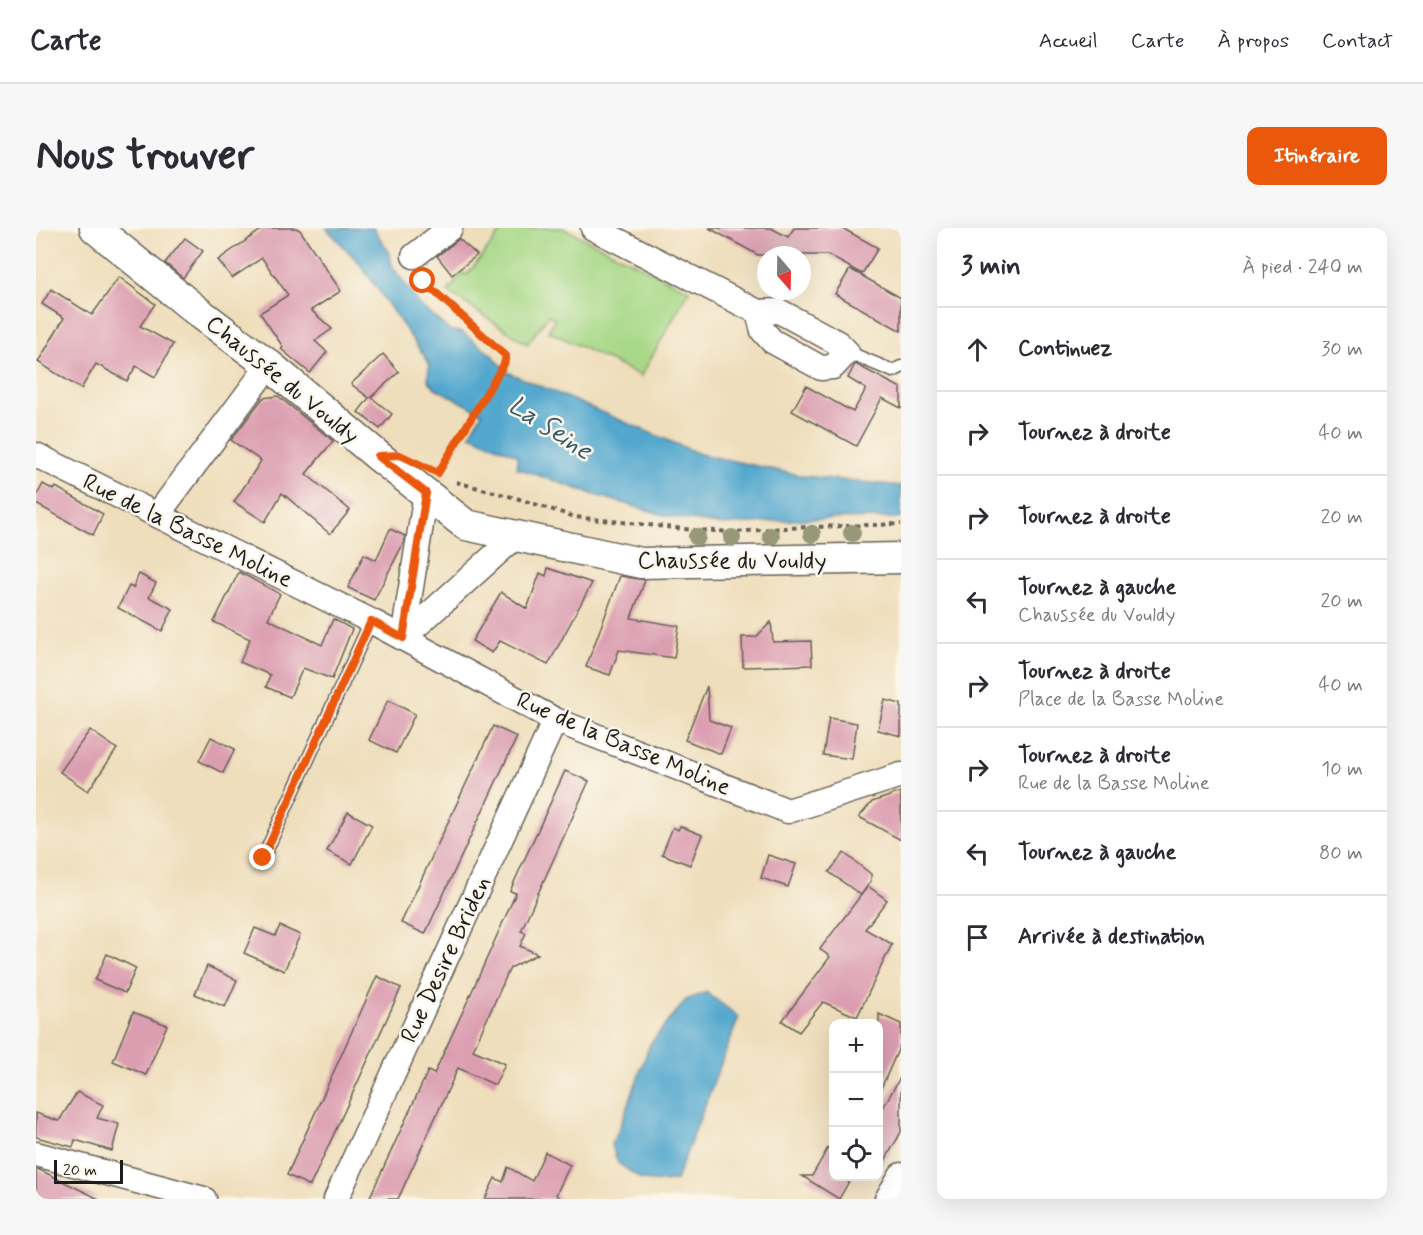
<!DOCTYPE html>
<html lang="fr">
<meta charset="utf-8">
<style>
:root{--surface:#fff;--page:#f7f7f7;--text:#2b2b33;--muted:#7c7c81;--line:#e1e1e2;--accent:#ea580c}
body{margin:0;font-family:Mynerve,sans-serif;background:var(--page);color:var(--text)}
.controls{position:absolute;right:18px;bottom:18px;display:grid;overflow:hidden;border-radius:12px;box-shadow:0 6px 24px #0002}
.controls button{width:54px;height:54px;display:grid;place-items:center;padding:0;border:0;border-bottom:2px solid var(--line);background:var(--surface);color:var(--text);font:30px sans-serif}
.compass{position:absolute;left:721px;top:18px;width:54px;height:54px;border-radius:50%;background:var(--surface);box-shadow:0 6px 24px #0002;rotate:160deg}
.scale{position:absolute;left:18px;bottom:15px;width:69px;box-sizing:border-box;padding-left:6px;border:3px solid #1c1c1c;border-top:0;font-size:16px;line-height:21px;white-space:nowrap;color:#1c1c1c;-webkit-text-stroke:4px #fbf7ec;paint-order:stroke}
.stop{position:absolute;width:18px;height:18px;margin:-14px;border:4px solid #ea580c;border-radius:50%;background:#fff}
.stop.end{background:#ea580c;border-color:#fff;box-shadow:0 2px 6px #0008}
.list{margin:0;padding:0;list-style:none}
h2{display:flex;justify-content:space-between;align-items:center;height:78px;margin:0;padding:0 24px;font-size:26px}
h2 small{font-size:20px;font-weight:400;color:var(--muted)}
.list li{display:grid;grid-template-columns:39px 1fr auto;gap:18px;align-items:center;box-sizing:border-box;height:84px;padding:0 24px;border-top:2px solid var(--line)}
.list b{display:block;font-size:22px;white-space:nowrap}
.list p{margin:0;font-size:20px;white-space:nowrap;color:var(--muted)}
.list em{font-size:20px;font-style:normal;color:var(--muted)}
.icon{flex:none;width:33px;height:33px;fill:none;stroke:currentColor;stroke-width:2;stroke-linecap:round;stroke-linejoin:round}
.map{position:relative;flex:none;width:865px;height:971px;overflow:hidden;border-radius:12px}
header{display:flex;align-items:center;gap:36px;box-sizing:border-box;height:84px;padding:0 30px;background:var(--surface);border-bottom:2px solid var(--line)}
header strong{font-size:28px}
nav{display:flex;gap:33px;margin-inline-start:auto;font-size:21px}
.intro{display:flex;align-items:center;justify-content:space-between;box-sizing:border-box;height:144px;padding:0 36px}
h1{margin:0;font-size:42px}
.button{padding:15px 27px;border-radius:12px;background:var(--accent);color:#fff;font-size:21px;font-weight:700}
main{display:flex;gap:36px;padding:0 36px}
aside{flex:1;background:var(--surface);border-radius:12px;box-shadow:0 6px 24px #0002}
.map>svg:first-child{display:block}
.green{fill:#a7d887;stroke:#627a52;stroke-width:1.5}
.water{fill:#52a7ce;stroke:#376275;stroke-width:1.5}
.building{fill:#db9eb1}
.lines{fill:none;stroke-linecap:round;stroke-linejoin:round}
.service-casing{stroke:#666054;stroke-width:15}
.minor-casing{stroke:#666054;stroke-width:27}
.tertiary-casing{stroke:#666054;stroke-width:33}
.path{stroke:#666054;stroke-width:4;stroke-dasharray:4.5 4.5;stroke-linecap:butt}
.service{stroke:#fff;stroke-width:12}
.minor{stroke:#fff;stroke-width:24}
.tertiary{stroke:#fff;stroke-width:30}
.tree{fill:#969878}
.route{stroke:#ea580c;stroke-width:8}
.labels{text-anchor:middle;stroke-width:5;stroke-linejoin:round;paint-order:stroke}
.street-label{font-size:24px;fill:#1c1c1c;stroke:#fbf7ec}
.water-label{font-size:26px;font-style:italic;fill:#345b6c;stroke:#fbf7ec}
</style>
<header>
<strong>Carte</strong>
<nav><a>Accueil</a><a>Carte</a><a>À propos</a><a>Contact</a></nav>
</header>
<div class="intro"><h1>Nous trouver</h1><a class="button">Itinéraire</a></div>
<main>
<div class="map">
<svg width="865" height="971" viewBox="0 0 865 971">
<rect width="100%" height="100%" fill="#fbf7ec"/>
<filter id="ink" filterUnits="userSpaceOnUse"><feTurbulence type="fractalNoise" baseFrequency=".0167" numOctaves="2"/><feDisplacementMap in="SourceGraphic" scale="12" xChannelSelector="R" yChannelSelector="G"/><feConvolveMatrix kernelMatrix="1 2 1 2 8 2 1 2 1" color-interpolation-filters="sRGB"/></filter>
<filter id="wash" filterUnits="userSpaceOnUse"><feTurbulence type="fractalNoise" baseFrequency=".008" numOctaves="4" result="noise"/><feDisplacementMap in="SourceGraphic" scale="24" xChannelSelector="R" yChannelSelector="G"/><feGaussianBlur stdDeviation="1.35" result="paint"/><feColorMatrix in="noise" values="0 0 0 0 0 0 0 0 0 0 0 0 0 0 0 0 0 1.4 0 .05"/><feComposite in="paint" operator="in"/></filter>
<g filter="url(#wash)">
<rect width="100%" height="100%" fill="#efdebc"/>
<!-- green -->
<path class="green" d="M468 0H527L653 62 605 148 512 103 519 91 513 87 491 116 412 64 426 45 431 47Z"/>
<!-- water -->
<g class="water">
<path d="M290 0H337L354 25 356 38 384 77 414 103 426 104 456 127 471 144 664 226 768 248 865 258V290L772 291 688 297 635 289 559 267 481 240V227L434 207 446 185 399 160 392 152 393 135 324 36Z"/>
<path d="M670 764 703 789 640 952 627 954 606 952 582 935 575 916 583 902 614 816 650 772Z"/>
</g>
<g id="blocks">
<!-- building -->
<g class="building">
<path d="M228 0H260L264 2 305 63 275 82 296 101 279 113 291 124 274 145 245 121 247 119 224 85 252 67 226 30 196 50 182 32Z"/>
<path d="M673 0H735L752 9 758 0H806L842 20 826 46 792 27H722Z"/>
<path d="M149 10 167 23 147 50 129 35Z"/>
<path d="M423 11 441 27 416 47 401 28Z"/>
<path d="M814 41 865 70V103L799 66Z"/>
<path d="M83 49 119 76 104 98 137 116 119 149 100 138 91 153 60 136 45 161 2 134 28 90 6 76 15 61 56 87Z"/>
<path d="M347 126 363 144 335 169 356 186 344 201 322 184 333 170 315 156Z"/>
<path d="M819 136 865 160V180L846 170 820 218 756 183 770 158 817 184 830 161 812 150Z"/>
<path d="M242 168 297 213 270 246 314 282 294 306 246 265 229 294 198 274 225 233 195 212 227 170Z"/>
<path d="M7 256 18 262 20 259 67 286 57 307 0 276V269Z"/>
<path d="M354 301 369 308 368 314 338 372 312 360 328 326 340 332Z"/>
<path d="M512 340 556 355 512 437 464 413 456 425 436 413 465 364 491 381 504 345 510 348Z"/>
<path d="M203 344 244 366 232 391 286 417 297 391 316 401 296 451 267 440 254 469 230 459 234 447 204 434 214 411 178 394Z"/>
<path d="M103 346 120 355 113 369 137 381 126 403 82 380 93 358 97 360Z"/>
<path d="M584 348 609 352 595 390 643 398 638 430 583 422 574 447 550 439Z"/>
<path d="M735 394 737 414 775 413 776 437 707 439 706 409H720Z"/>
<path d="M671 458 673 492 695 500 685 526 649 512Z"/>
<path d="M352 472 379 486 360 525 333 512Z"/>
<path d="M849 472 865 476V508L842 502Z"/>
<path d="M793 490 821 495 816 531 787 527Z"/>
<path d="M457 498 481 509 389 706 365 695Z"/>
<path d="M54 502 81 521 52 563 24 544Z"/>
<path d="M175 509 199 521 187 545 163 533Z"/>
<path d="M529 543 553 553 485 703 490 705 484 718 502 726 474 740 437 822 469 836 459 857 422 840 362 971H333L392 843 398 846 433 770 480 665 474 663Z"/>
<path d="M865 564V612L823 589 836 574Z"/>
<path d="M312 584 336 597 316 636 291 623Z"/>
<path d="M644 598 666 607 654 637 626 626 637 599 642 602Z"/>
<path d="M808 625 835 646V653L825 667 793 644Z"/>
<path d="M732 627 760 636 752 659 725 650Z"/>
<path d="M832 658 851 672 829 701 856 716 821 789 787 774 763 804 746 793 794 729 784 721Z"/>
<path d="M244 698 264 707 248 743 208 725 219 700 239 708Z"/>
<path d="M71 726 100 740 89 765 59 752Z"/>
<path d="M171 738 201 752 189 779 159 766Z"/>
<path d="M341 748 365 760 274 958 251 947Z"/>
<path d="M97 784 131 797 110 847 77 833Z"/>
<path d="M843 786 865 796V815L843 865Z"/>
<path d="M865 848V904L843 943V887Z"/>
<path d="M41 864 67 877 61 890 83 896 76 923 39 912 37 919 0 909V885L23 893Z"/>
<path d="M798 909V948H816L803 971 766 948H776Z"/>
<path d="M509 924 534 937 520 967 526 971H449L459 950 467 954 472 939 496 953Z"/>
<path d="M0 941 4 942 63 971H0Z"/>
</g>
</g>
</g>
<g filter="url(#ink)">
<use href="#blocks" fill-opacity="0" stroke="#666054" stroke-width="1.5"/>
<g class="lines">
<!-- service casing -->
<g class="service-casing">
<g id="service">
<path d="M811 124 857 143 865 139"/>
<path d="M227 630 335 393"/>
</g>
</g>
<!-- minor casing -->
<g class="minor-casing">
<g id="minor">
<path d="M557 0 722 84 743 83 802 115 811 124 797 139 785 140 736 113 727 103 722 84"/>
<path d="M378 28 414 0"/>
<path d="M0 227 335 393 519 492 752 583 865 547"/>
<path d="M390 265 367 410 480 308"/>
<path d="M122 286 233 137"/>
<path d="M0 926 168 971"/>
<path d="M300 971 519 492"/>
<path d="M851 971 865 947"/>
</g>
</g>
<!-- tertiary casing -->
<g class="tertiary-casing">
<path id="tertiary" d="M59 0 161 83 233 137 342 228 430 297 605 335 865 330"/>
</g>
<!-- path -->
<g class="path">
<path d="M385 48 387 53 470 128 468 136 403 243"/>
<path d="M420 254 480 270 539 289 658 302 699 304 748 300 865 296"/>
</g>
<!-- service -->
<use href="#service" class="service"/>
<!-- minor -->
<use href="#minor" class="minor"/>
<!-- tertiary -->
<use href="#tertiary" class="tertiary"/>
</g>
<!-- trees -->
<g class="tree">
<circle cx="816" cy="305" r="9"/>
<circle cx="776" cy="306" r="9"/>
<circle cx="735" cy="308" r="9"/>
<circle cx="661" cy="309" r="9"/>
<circle cx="696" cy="310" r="9"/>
</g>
</g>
<g class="lines" filter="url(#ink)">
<!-- route -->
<path class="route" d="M227 630 335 393 367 410 390 265 342 228 364 227 402 245 468 136 470 128 387 53"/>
</g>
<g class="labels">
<!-- street labels -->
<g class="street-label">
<text transform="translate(247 151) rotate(39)" y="8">Chaussée du Vouldy</text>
<text transform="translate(152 302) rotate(26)" y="8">Rue de la Basse Moline</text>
<text x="696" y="340">Chaussée du Vouldy</text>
<text transform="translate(588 515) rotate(23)" y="8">Rue de la Basse Moline</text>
<text transform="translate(409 731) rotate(-65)" y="8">Rue Desire Briden</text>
</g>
<!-- water labels -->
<g class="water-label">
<text transform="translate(515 199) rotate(33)" y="9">La Seine</text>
</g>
</g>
</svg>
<div class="controls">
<button>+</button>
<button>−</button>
<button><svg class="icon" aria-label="locate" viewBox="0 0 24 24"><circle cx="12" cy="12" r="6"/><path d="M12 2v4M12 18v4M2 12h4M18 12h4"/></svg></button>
</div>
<svg class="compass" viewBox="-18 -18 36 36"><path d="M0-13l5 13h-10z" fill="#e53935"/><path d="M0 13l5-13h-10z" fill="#7c7c81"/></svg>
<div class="scale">20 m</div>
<div class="stop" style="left:387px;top:53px"></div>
<div class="stop end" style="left:227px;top:630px"></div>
</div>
<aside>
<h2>3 min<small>À pied · 240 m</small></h2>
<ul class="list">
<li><svg class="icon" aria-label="ahead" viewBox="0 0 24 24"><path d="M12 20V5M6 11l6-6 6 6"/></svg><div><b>Continuez</b></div><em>30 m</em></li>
<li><svg class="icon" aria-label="right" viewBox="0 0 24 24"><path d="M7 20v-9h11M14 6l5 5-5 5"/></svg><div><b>Tournez à droite</b></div><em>40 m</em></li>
<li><svg class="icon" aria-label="right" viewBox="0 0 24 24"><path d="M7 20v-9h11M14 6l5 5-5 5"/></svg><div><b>Tournez à droite</b></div><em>20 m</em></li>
<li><svg class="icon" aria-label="left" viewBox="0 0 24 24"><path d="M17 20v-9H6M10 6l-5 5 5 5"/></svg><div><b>Tournez à gauche</b><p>Chaussée du Vouldy</p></div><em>20 m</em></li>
<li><svg class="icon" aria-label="right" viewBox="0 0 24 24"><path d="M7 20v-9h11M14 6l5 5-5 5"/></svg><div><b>Tournez à droite</b><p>Place de la Basse Moline</p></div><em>40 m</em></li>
<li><svg class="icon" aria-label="right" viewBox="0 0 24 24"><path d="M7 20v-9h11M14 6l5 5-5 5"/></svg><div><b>Tournez à droite</b><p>Rue de la Basse Moline</p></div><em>10 m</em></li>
<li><svg class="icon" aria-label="left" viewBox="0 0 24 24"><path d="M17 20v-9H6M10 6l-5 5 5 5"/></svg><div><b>Tournez à gauche</b></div><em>80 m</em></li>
<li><svg class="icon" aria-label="arrive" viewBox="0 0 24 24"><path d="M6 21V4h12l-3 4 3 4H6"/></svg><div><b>Arrivée à destination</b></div></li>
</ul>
</aside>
</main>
